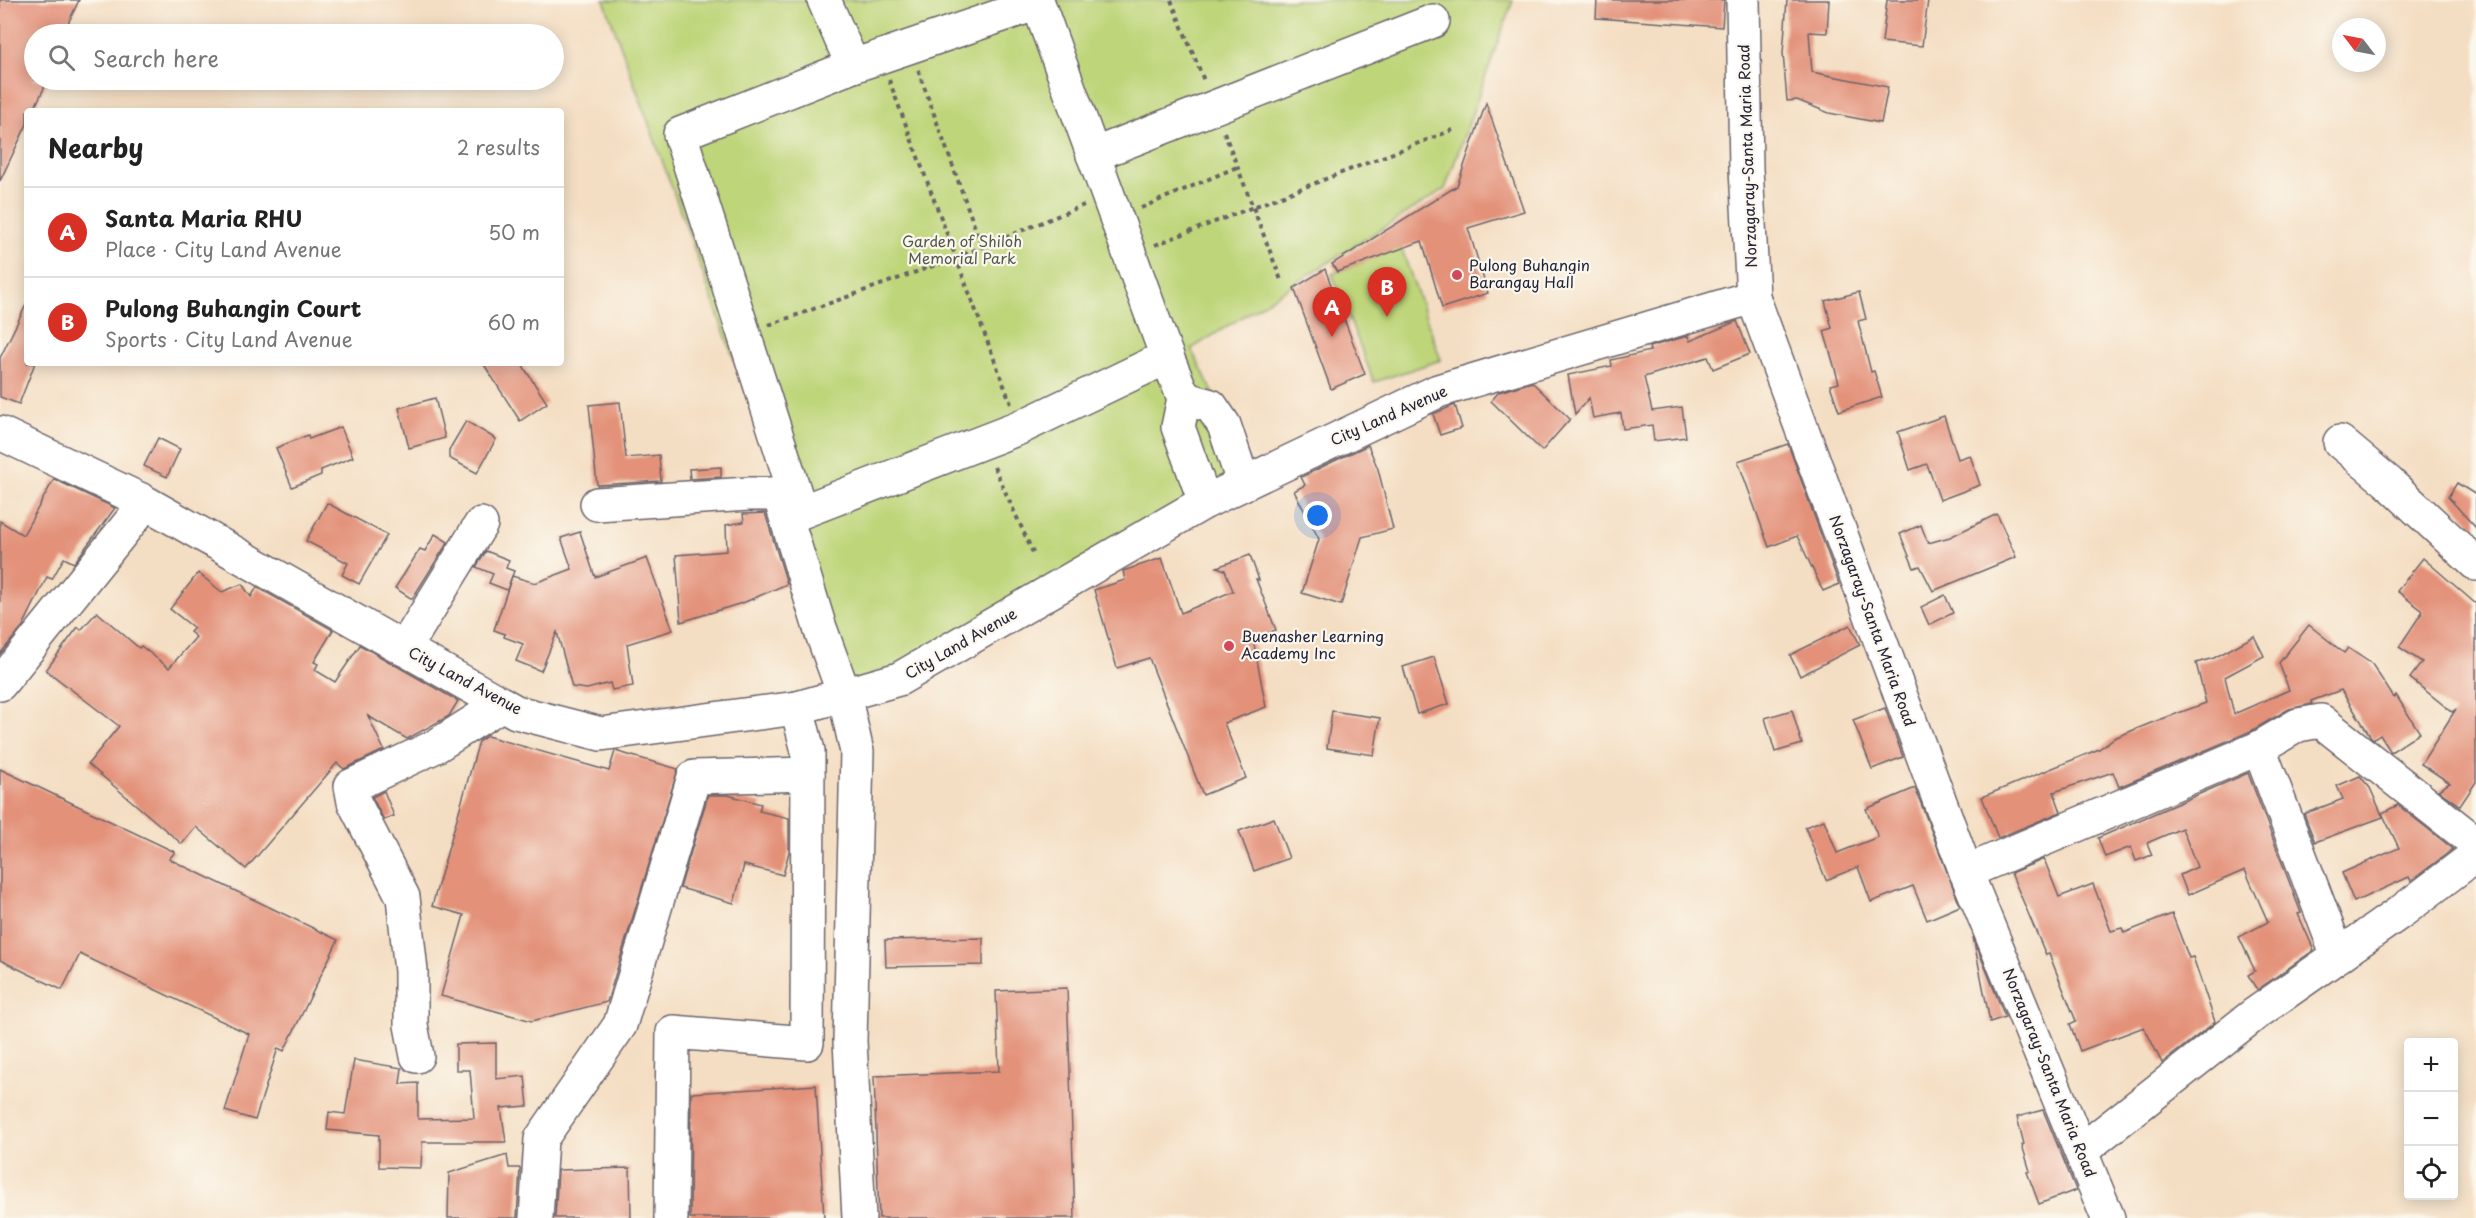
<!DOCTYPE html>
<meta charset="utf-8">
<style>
:root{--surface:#fff;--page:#f6f6f6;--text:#222;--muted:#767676;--line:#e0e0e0;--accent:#d93025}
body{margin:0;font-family:"Playpen Sans",sans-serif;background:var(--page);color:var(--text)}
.controls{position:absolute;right:18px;bottom:18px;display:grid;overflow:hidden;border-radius:6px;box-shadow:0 3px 15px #0003}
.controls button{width:54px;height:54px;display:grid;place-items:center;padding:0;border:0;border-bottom:2px solid var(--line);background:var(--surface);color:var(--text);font:30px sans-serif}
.compass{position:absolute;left:2332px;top:18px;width:54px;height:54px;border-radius:50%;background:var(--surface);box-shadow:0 3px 15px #0003;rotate:302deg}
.you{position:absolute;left:1318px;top:516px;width:21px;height:21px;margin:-15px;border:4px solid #fff;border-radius:50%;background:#1a73e8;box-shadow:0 0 0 9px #1a73e833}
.badge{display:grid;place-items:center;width:39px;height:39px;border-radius:50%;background:var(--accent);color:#fff;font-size:20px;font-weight:700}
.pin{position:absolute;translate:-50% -50px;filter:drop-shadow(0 2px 3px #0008)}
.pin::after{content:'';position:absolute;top:32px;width:21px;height:18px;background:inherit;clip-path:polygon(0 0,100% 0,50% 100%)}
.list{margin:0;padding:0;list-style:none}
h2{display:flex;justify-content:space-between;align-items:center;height:78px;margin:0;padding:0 24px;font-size:26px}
h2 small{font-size:20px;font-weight:400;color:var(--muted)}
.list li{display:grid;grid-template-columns:39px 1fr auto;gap:18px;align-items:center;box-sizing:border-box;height:90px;padding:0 24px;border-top:2px solid var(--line)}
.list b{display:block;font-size:22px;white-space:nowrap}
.list p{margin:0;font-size:20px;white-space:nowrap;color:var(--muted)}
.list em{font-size:20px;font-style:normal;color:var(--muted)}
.icon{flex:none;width:33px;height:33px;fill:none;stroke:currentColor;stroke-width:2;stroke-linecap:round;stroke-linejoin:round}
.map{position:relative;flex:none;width:2476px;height:1218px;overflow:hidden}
.search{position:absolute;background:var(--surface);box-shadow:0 3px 15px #0003;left:24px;top:24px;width:540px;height:66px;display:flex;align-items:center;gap:15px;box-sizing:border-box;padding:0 21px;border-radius:33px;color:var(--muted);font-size:22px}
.panel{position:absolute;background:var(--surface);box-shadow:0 3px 15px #0003;left:24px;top:108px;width:540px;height:258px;border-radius:6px}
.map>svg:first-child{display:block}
.green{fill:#bed579;stroke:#707c5a;stroke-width:1.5}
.building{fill:#e39179}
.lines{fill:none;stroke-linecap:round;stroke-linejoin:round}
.minor-casing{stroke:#6c646b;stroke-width:36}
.major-casing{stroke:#6c646b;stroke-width:36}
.path{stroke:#6c646b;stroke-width:4;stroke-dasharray:4.5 4.5;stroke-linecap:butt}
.minor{stroke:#fff;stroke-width:33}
.major{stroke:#fff;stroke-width:33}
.poi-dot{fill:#d1495b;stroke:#fbf7ec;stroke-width:2}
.labels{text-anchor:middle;stroke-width:4.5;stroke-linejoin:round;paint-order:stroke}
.street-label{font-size:15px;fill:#22223b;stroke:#fbf7ec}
.park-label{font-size:15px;fill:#51584e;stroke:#fbf7ec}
.poi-label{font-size:15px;fill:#22223b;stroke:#fbf7ec;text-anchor:start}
</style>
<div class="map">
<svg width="2476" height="1218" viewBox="0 0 2476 1218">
<rect width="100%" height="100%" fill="#fbf7ec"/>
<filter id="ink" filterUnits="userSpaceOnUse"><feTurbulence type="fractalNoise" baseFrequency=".0167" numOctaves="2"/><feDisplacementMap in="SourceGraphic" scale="12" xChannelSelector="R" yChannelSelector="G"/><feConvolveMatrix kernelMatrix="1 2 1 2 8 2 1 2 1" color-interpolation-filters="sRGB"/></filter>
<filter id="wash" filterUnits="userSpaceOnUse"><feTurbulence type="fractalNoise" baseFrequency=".008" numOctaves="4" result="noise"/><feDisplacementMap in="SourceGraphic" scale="24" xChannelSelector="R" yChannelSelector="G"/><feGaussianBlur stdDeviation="1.35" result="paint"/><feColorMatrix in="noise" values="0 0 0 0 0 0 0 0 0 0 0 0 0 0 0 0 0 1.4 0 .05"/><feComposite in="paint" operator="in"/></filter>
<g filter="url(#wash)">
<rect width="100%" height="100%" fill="#f4dec3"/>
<!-- green -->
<g class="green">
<path d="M604 0H1513L1445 189 1191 349 1255 475 844 694 810 569Z"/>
<path d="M1401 247 1441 360 1374 382 1332 274Z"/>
</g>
<g id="blocks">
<!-- building -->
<g class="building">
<path d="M0 0H79L63 34H34V80H48L33 111H27V124L0 181Z"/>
<path d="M1597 0H1724L1722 27 1596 18Z"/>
<path d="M1787 0H1829L1827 33 1809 32 1812 72 1888 87 1881 123 1829 113 1797 100 1787 101 1783 53Z"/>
<path d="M1887 0H1928L1922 46 1882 42Z"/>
<path d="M1486 103 1524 211 1468 228 1488 293 1442 308 1422 241 1337 272 1332 264 1457 186Z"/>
<path d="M1325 269 1365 374 1331 389 1294 288Z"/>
<path d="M1859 292 1866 319 1858 321 1871 372 1874 371 1882 397 1839 411 1830 385 1839 383 1824 331 1832 328 1825 301Z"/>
<path d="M27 303V363H35L19 404 0 397V358Z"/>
<path d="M1737 321 1750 354 1713 369 1708 357 1644 377 1652 411 1682 407 1686 437 1654 441 1652 425 1623 429 1621 413 1593 418 1589 398 1575 414 1568 375 1612 366 1611 360 1650 351 1649 347 1688 336 1690 341Z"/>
<path d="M483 363H521L547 403 520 421Z"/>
<path d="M1532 382 1570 419 1542 451 1491 401 1499 392Z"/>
<path d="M435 398 445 438 409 448 399 408Z"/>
<path d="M620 402 626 458 659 455 661 481 597 485 589 405Z"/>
<path d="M1455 405 1462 428 1440 435 1433 414Z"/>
<path d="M1944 416 1958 459 1970 455 1980 485 1940 500 1927 464 1910 470 1898 432Z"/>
<path d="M466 421 496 439 477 473 449 458V450Z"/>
<path d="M341 427 353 457 321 470V475L292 487 276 448 308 435 309 439Z"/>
<path d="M158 438 180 449 167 477 144 466Z"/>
<path d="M1788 444 1839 584 1823 591 1797 536 1769 547 1738 461Z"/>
<path d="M1368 445 1378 469 1393 529 1362 537 1341 605 1302 593 1319 539 1294 491 1305 485 1301 477Z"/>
<path d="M721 467V477L690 479 689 469Z"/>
<path d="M54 479 115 508 74 563 64 558 52 579 47 577 23 626 0 654V521L23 535Z"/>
<path d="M2457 483 2476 495V528L2448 497Z"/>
<path d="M327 503 387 535 359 584 342 575 348 563 306 541Z"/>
<path d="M765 513 787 584 745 602 681 622 676 555 727 551 726 525 744 522 743 514Z"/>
<path d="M1997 514 2016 557 1933 591 1920 566 1914 568 1900 534 1921 525 1928 543 1950 537Z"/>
<path d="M580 532 595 577 647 558 673 630 627 644 633 686 612 690 610 683 587 689 572 687 557 632 541 671 516 661 523 644 504 637 505 634 494 630 512 576 535 583 572 569 561 538Z"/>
<path d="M435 534 448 542 412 599 395 588 420 549 425 551Z"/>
<path d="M486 551 509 560 506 568 514 571 507 590 489 583 493 574 476 567Z"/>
<path d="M1250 555 1259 580 1256 579 1276 630 1253 639 1266 707 1224 723 1246 778 1203 795 1149 658 1117 668 1094 590 1125 580 1123 571 1162 558 1181 613 1233 591 1225 570 1217 567Z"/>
<path d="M2423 558 2476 604V782L2460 806 2438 790 2450 783 2421 764 2456 709 2452 712 2410 678 2422 662 2399 647 2423 611 2397 591Z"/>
<path d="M198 573 222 592 242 584 251 597 257 587 333 630 314 662 318 664 315 670 335 682 360 645 458 701 449 716 407 739 368 716 384 750 344 769 337 763 246 869 196 827 182 844 88 764 119 726 46 670 78 627 81 630 97 612 139 648 141 646 169 668 196 637 190 632 194 628 170 609Z"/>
<path d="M1945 595 1953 613 1929 625 1921 607Z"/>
<path d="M1850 625 1860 645 1800 676 1790 655Z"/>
<path d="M2309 625 2344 653 2348 648 2372 664 2394 698 2396 695 2420 733 2391 752 2380 735 2374 739 2371 737 2341 690 2311 701 2312 704 2289 709 2251 731 2119 787 2113 772 2054 792 2061 812 1998 838 1982 797 2099 749 2114 738 2151 723 2206 703 2196 663 2214 658 2254 636 2264 656 2225 677 2234 714 2289 690 2279 663Z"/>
<path d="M1434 657 1449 704 1417 714 1403 667Z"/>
<path d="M1885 708 1903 757 1872 769 1853 720Z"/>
<path d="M1792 710 1802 744 1775 752 1765 718Z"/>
<path d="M1332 711 1380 718 1374 755 1327 748Z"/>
<path d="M487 736 609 771 615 751 678 769 607 1002 532 1021 441 996 464 915 432 906 479 741Z"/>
<path d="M0 769 175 852 169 859 338 940 284 1051 278 1048 255 1120 225 1111 249 1034 80 954 62 990 0 960Z"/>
<path d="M2248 773 2301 913 2298 914 2314 950 2257 990 2248 975 2255 971 2239 937 2268 922 2245 870 2188 895 2180 875 2197 867 2182 828 2147 843 2152 855 2136 861 2131 847 2105 857 2098 838Z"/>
<path d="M2360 776 2370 788 2383 817 2315 842 2304 814 2343 799 2337 786Z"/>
<path d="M1915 788 1960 906 1927 920 1913 886 1871 902 1858 867 1826 880 1805 827 1824 820 1837 853 1878 837 1866 809Z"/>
<path d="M384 791 394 816 384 820 372 797Z"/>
<path d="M708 795H728L761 804 759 811 789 818V852L783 875 744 865 734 903 680 888Z"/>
<path d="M2398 805 2453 849 2411 881 2409 877 2354 902 2342 873 2399 848 2382 813Z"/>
<path d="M1274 818 1289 858 1254 871 1239 831Z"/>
<path d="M2044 859 2059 897 2093 884 2111 931 2122 928 2124 933 2172 914 2189 958 2193 957 2215 1022 2162 1063 2144 1027 2080 1051 2070 1024 2076 1021 2049 954 2046 955 2011 873Z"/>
<path d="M1973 937 2005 1017 1990 1022Z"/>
<path d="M983 938V965L886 967 885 940Z"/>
<path d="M1067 988 1075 1218H879L874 1076 999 1071 996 991Z"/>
<path d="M496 1043V1079L525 1076 528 1106 501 1108 506 1142H422L421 1168 379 1167V1135L327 1130 329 1112 345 1114 354 1060 402 1068 400 1084 418 1083V1119L474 1118 470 1070H456V1044Z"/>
<path d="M816 1085 824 1218H690L691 1093Z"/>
<path d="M2043 1110 2076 1190 2039 1204 2027 1172 2030 1171 2022 1145 2024 1144 2017 1117Z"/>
<path d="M507 1155 509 1168H520L517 1218H448L449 1173Z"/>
<path d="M630 1168 631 1218H555L558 1170Z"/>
</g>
</g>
</g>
<g filter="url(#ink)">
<use href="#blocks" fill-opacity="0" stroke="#6c646b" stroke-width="1.5"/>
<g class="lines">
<!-- minor casing -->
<g class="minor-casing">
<g id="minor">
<path d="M824 0 853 66"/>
<path d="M1038 3 1167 357 1019 428 801 512 680 134 853 66Z"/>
<path d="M1093 155 1433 21"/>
<path d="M1167 357 1184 398 1178 427 1205 502"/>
<path d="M1184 398 1211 406 1224 425 1243 482"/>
<path d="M0 433 141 500 516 712 601 734 797 708 899 679 1205 502 1438 391 1753 297"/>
<path d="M2340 442 2389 483 2476 564"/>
<path d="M597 504 748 494H779L820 628 844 694 857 752 850 1041 859 1218"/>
<path d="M404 649 481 524"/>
<path d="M0 684 136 515 141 500"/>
<path d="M2259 748 2338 956"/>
<path d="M1966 872 2259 748 2298 725 2321 721 2476 843"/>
<path d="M417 1056 411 1025V971L403 897 354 802 351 786 436 746 502 704"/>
<path d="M2082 1150 2255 1014 2402 911 2476 855"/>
<path d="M536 1218 541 1139 620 1025 694 777 808 774"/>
<path d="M671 1218 673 1032 807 1043 808 751 797 708"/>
</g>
</g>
<!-- major casing -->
<g class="major-casing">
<path id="major" d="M1743 0 1746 169 1753 297 1966 872 2108 1218"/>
</g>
<!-- path -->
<g class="path">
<path d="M1171 0 1205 83"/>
<path d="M918 70 982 247"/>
<path d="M889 80 1011 404"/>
<path d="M1224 132 1281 280"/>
<path d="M1141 208 1237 167"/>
<path d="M1155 245 1455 129"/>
<path d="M769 325 958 257 1084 205"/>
<path d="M994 467 1034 555"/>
</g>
<!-- minor -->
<use href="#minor" class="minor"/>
<!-- major -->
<use href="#major" class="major"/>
</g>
</g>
<!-- markers -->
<g class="poi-dot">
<circle cx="1457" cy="275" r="6"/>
<circle cx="1229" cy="646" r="6"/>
</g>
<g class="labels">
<!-- street labels -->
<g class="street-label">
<text transform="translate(1748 156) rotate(-92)" y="5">Norzagaray-Santa Maria Road</text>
<text transform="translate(1389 416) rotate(-24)" y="5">City Land Avenue</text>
<text transform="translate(1872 621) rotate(70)" y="5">Norzagaray-Santa Maria Road</text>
<text transform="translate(961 644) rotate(-30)" y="5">City Land Avenue</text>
<text transform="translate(465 681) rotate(28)" y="5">City Land Avenue</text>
<text transform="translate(2049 1073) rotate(68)" y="5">Norzagaray-Santa Maria Road</text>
</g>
<!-- park labels -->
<g class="park-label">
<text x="962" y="247">Garden of Shiloh<tspan x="962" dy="17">Memorial Park</tspan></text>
</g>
<!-- poi labels -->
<g class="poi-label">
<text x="1469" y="271">Pulong Buhangin<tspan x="1469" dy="17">Barangay Hall</tspan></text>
<text x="1241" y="642">Buenasher Learning<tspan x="1241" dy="17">Academy Inc</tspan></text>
</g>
</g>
</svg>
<div class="controls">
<button>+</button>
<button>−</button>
<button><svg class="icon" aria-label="locate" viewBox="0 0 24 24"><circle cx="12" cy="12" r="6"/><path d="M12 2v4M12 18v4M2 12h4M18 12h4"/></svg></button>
</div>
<svg class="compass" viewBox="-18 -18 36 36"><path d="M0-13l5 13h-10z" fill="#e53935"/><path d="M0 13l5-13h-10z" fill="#767676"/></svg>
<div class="you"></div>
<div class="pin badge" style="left:1332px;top:337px">A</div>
<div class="pin badge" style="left:1387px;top:317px">B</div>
<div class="search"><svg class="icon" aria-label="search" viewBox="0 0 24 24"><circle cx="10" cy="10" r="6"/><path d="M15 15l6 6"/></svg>Search here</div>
<section class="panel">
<h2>Nearby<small>2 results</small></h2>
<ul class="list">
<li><span class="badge">A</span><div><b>Santa Maria RHU</b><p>Place · City Land Avenue</p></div><em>50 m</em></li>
<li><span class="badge">B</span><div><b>Pulong Buhangin Court</b><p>Sports · City Land Avenue</p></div><em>60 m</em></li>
</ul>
</section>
</div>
